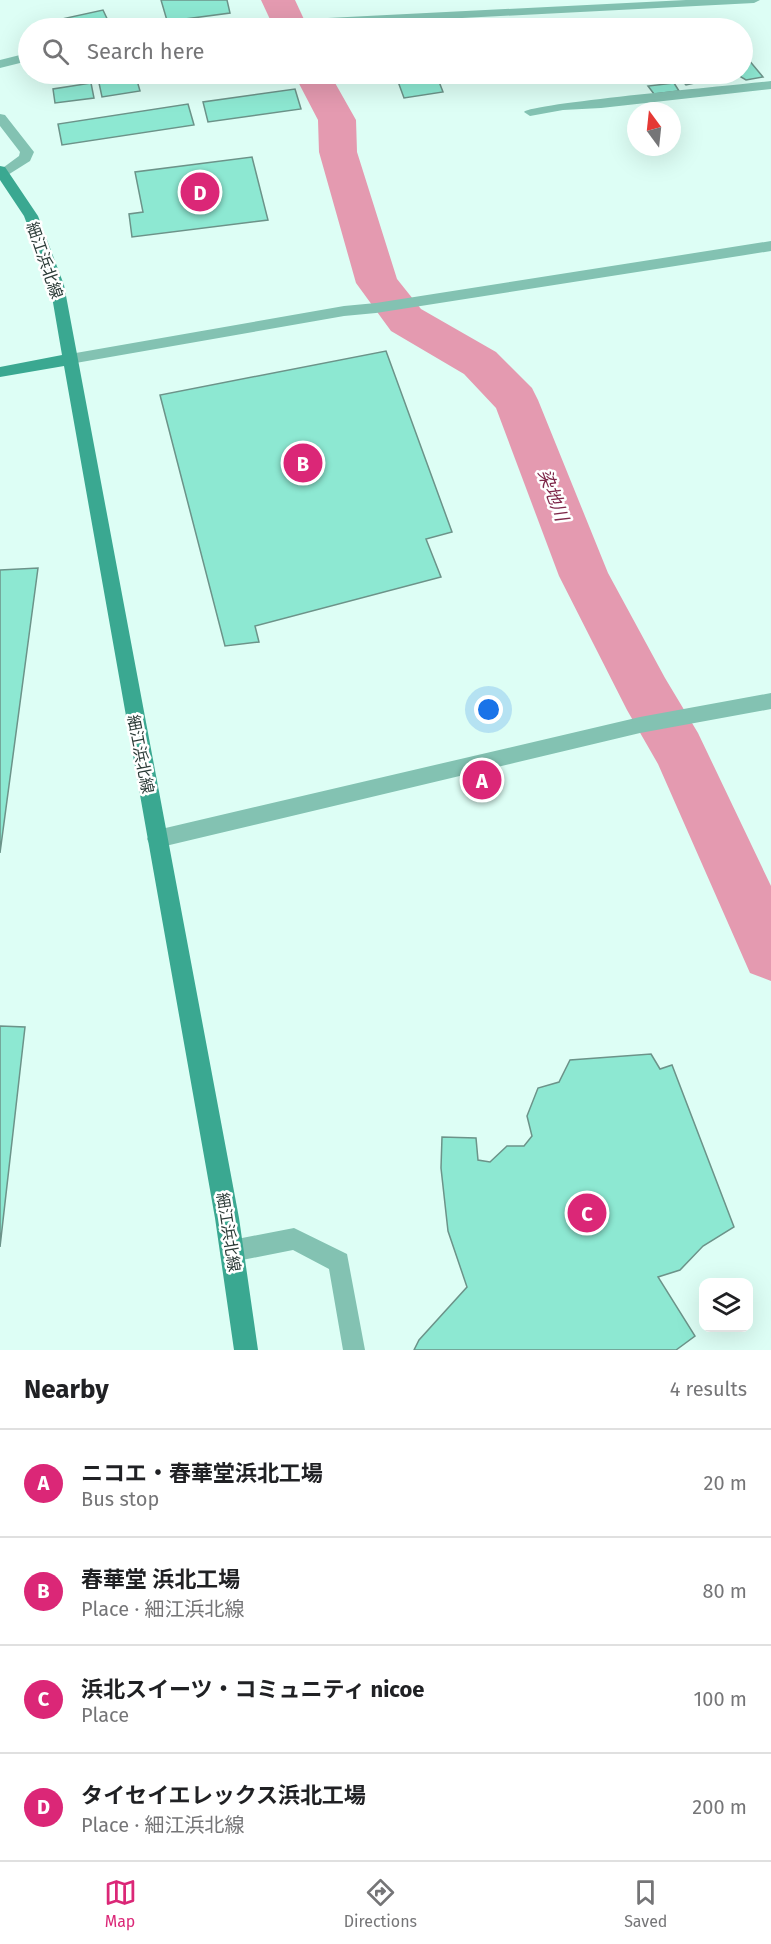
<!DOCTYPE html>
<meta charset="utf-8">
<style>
:root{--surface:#fff;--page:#f2f2f2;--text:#202124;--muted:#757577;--line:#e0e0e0;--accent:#db2777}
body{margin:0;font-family:"Fira Sans","Noto Sans JP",sans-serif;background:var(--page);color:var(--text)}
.controls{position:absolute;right:18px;bottom:18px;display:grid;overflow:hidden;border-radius:12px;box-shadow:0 6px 24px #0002}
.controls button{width:54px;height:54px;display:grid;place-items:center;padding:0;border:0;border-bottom:2px solid var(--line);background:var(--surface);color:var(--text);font:30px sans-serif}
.compass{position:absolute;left:627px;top:102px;width:54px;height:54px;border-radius:50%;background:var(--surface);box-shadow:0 6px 24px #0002;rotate:345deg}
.you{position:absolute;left:489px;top:710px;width:21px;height:21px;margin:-15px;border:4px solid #fff;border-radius:50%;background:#1a73e8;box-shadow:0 0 0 9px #1a73e833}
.badge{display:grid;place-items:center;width:39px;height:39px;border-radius:50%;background:var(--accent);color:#fff;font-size:20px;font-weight:700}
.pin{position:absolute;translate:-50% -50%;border:3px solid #fff;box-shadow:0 2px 6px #0006}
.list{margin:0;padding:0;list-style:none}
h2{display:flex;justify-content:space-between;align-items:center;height:78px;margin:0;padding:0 24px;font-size:26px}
h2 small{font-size:20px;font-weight:400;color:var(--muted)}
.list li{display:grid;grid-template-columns:39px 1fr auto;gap:18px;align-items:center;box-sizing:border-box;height:108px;padding:0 24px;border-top:2px solid var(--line)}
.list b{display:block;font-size:22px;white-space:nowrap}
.list p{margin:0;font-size:20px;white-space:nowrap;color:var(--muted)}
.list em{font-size:20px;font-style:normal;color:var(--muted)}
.icon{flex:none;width:33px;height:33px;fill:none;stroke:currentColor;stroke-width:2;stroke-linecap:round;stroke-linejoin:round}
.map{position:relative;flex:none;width:771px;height:1350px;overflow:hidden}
.search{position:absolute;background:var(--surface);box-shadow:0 6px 24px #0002;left:18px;right:18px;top:18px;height:66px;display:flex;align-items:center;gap:15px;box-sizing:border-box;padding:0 21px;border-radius:33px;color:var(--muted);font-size:22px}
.sheet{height:510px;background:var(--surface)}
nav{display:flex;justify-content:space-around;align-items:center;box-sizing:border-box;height:84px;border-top:2px solid var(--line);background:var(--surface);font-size:16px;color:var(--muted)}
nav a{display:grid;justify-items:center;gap:3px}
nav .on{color:var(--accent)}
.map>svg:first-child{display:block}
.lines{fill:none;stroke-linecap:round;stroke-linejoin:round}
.river{fill:#e49ab0;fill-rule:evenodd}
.building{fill:#8de8d2;stroke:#6c9389;stroke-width:1.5}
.lane{fill:#83c2b2;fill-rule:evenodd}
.street{fill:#83c2b2;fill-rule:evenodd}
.secondary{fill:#3aa891;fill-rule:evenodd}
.labels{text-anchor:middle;stroke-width:5;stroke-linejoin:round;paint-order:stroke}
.street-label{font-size:16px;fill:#2c3c38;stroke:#fff}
.water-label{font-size:18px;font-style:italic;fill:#7e2749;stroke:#fff}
</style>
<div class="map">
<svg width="771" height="1350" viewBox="0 0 771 1350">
<rect width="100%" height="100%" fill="#ddfef5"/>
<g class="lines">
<!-- river -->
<g class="river">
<path d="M261 0H295L308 28H274Z"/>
<path d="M294 74H330L356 120 357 152 397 279 421 309 496 352 532 388 538 400 608 573 665 678 698 733 771 886V981L750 973 658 764 627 710 559 576 496 408 464 374 391 331 356 283 319 152 318 120Z"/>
</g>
</g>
<!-- building -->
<g class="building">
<path d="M161 0H227L230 13 185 19 183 21 168 24Z"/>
<path d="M103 10 110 25 96 28H48H50L48 22Z"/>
<path d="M748 59 763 77 746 80 736 74H742V60Z"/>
<path d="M408 74H436L443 92 404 98 396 76Z"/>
<path d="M676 74H724L727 76 686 85Z"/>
<path d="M136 77 140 91 102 97 99 83Z"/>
<path d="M91 83 94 98 55 103 53 89Z"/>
<path d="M674 83 679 91 654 94 648 86Z"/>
<path d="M295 89 301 109 208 122 203 102Z"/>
<path d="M188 104 194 125 62 145 58 124Z"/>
<path d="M252 157 268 220 132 237 129 214 143 212 135 172Z"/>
<path d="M386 351 452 532 426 539 441 577 255 626 259 642 225 646 160 395Z"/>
<path d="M38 568 0 853V570Z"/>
<path d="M0 1026 25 1027 0 1247Z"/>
<path d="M651 1054 660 1069 672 1065 734 1227 703 1246 680 1270 658 1277 695 1336 676 1350H414L419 1340 467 1287 448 1231 441 1168 442 1137 476 1138 478 1160 490 1162 507 1146H524L532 1136 527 1116 538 1088 559 1082 570 1060Z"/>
</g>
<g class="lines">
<!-- lane -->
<path class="lane" d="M294 1228 347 1254 365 1350H343L329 1269 293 1250 232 1262 224 1259 221 1251 224 1243 232 1240Z"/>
<!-- street -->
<g class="street">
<path d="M686 0H760L754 3 270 28H204L210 24Z"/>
<path d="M28 53V61L0 68V60Z"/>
<path d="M771 81V89L601 108 563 110 530 116 524 112C533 103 740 85 771 81Z"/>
<path d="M0 114 5 115 34 152 30 161 3 178 0 177V170L19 156 20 152 0 126Z"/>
<path d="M771 241V251L376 313 344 316 70 364 65 363 62 359 65 355 70 354 344 306 376 303Z"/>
<path d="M771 693V709L640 733 157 848 150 845 147 839 150 833 157 830 640 717Z"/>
</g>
<!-- secondary -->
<path class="secondary" d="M0 166 5 167 38 216 64 285 239 1218 258 1350H234L215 1218 64 366 0 377V367L62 355 50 285 24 216 0 180Z"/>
</g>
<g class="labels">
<!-- street labels -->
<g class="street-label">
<text transform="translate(45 260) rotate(71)" y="6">細江浜北線</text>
<text transform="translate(141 754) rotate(79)" y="6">細江浜北線</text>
<text transform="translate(229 1232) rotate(81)" y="6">細江浜北線</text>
</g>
<!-- water labels -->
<g class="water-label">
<text transform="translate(553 495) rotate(69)" y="6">染地川</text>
</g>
</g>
</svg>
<div class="controls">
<button><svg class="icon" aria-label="layers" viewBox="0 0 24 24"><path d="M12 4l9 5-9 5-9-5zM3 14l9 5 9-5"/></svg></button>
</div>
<svg class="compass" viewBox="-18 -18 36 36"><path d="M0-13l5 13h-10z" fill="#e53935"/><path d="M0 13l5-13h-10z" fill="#757577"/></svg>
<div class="you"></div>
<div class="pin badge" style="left:482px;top:780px">A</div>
<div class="pin badge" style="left:303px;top:463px">B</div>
<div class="pin badge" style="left:587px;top:1213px">C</div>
<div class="pin badge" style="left:200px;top:192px">D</div>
<div class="search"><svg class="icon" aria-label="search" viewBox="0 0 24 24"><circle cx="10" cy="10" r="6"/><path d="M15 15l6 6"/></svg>Search here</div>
</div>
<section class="sheet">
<h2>Nearby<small>4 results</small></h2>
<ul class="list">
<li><span class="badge">A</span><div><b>ニコエ・春華堂浜北工場</b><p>Bus stop</p></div><em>20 m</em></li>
<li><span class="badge">B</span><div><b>春華堂 浜北工場</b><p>Place · 細江浜北線</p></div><em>80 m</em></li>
<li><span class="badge">C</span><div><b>浜北スイーツ・コミュニティ nicoe</b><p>Place</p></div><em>100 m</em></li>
<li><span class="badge">D</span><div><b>タイセイエレックス浜北工場</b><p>Place · 細江浜北線</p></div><em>200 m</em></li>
</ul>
</section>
<nav>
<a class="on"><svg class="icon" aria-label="map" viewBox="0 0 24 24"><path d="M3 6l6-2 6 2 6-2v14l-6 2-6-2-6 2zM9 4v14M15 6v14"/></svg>Map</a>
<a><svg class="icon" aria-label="directions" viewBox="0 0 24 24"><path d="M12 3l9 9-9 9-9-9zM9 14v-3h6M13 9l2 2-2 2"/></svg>Directions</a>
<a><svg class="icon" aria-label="saved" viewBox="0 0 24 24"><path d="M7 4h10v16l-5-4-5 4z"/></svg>Saved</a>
</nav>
